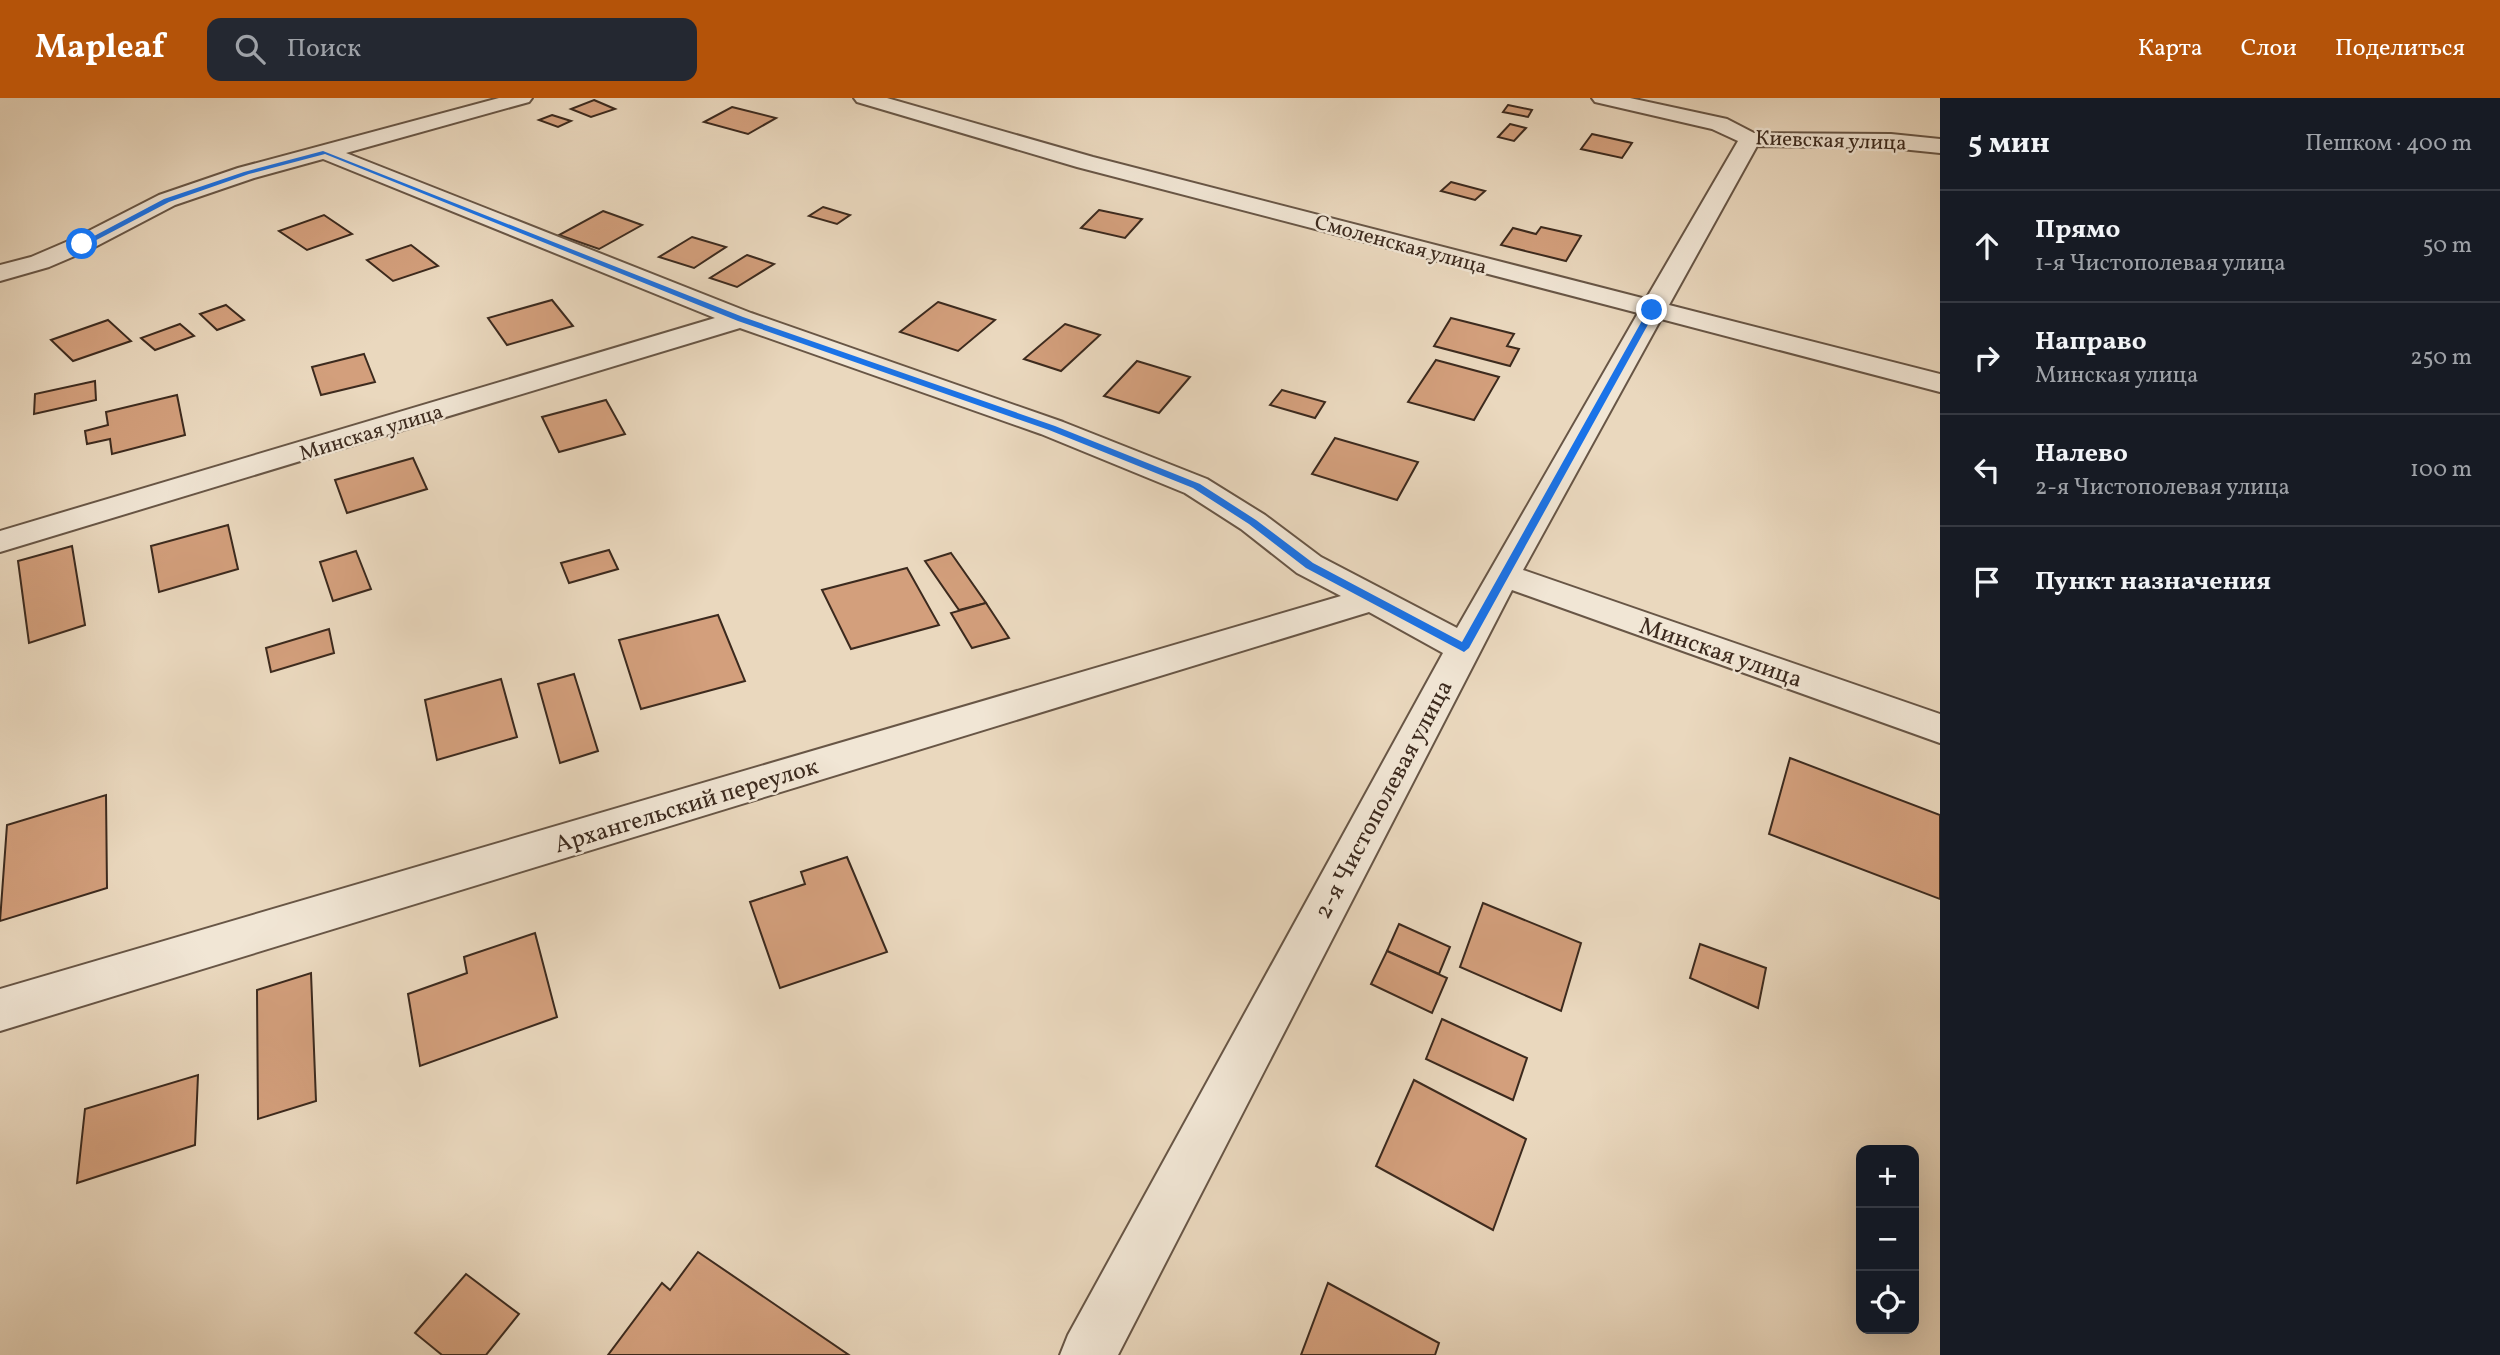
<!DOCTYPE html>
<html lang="ru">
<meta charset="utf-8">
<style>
:root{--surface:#171b24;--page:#242831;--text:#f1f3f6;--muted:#9ea1a6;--line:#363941;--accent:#b45309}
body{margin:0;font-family:Vollkorn,serif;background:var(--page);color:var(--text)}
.controls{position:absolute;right:21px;bottom:21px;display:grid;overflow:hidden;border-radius:14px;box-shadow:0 7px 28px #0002}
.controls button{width:63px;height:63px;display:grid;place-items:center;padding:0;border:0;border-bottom:2px solid var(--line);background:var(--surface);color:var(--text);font:35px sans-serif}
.stop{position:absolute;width:21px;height:21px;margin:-16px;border:5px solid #1a73e8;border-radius:50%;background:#fff}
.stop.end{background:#1a73e8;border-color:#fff;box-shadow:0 2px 7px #0008}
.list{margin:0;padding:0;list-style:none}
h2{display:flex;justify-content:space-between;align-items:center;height:91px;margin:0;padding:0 28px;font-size:30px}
h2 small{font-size:23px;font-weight:400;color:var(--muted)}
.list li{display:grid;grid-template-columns:46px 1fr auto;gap:21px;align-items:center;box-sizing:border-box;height:112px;padding:0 28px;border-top:2px solid var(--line)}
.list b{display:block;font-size:26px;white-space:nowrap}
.list p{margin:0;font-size:23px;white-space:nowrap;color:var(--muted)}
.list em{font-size:23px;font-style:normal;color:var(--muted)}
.icon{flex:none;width:38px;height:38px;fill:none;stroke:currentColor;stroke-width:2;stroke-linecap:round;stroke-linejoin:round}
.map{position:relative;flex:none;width:1940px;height:1257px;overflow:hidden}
header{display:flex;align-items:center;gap:42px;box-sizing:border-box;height:98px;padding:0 35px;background:var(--accent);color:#fff}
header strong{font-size:33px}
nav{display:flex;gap:38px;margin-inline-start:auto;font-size:24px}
.search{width:490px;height:63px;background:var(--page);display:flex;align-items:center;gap:18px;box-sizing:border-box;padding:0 24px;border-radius:14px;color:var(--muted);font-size:26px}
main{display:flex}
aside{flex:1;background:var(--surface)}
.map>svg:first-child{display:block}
.building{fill:#d39f7c;stroke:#3c2a1e;stroke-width:2}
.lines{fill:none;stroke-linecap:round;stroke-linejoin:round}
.minor-casing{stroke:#685646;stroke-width:4}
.minor{fill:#f1e6d5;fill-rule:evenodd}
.route{fill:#1a73e8}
.labels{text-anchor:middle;stroke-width:5;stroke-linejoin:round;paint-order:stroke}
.far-street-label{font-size:21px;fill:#3c2a1e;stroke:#f1e6d5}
.street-label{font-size:24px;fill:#3c2a1e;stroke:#f1e6d5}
</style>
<header>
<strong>Mapleaf</strong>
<div class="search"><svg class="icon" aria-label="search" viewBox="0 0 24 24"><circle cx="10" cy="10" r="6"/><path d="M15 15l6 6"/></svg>Поиск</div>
<nav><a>Карта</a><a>Слои</a><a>Поделиться</a></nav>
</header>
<main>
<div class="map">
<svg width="1940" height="1257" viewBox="0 0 1940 1257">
<rect width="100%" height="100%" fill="#ead8be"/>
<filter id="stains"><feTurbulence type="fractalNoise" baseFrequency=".00286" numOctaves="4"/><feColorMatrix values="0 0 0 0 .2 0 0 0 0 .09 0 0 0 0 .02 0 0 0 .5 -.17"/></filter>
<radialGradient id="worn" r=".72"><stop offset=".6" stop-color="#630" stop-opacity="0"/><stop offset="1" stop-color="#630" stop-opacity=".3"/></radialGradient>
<!-- building -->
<g class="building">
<path d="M594 2 615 11 591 19 571 11Z"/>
<path d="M1508 7 1532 12 1528 19 1503 14Z"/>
<path d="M732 9 776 20 748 36 704 24Z"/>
<path d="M552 17 571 23 558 29 539 22Z"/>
<path d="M1510 26 1526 30 1514 43 1498 39Z"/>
<path d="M1592 36 1632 45 1622 60 1581 51Z"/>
<path d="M1451 84 1485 93 1475 102 1441 93Z"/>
<path d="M823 109 850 117 837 126 809 118Z"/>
<path d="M1099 112 1142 121 1125 140 1081 130Z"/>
<path d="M603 113 642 127 599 151 559 137Z"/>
<path d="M324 117 352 136 307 152 279 133Z"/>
<path d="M1541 129 1581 138 1566 163 1501 147 1513 130 1536 136Z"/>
<path d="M692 139 726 149 694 170 659 159Z"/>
<path d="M411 147 438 168 393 183 367 162Z"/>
<path d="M747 157 774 166 737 189 710 180Z"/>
<path d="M552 202 573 228 507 247 488 220Z"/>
<path d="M938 204 995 222 958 253 900 234Z"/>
<path d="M226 207 244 222 217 232 200 216Z"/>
<path d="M1451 220 1514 236 1507 248 1519 251 1510 268 1434 248Z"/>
<path d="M108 222 131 243 73 263 51 242Z"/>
<path d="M180 226 194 238 155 252 141 240Z"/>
<path d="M1065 226 1100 237 1061 273 1024 261Z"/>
<path d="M364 256 375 284 321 297 312 269Z"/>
<path d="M1436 262 1499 279 1474 322 1408 304Z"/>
<path d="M1137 263 1190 279 1159 315 1104 298Z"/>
<path d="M95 283 96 302 34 316 35 296Z"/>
<path d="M1282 292 1325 304 1315 320 1270 307Z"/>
<path d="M177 297 185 337 112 356 110 341 87 346 85 333 108 327 106 314Z"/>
<path d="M606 302 625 336 559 354 542 319Z"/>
<path d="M1335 340 1418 364 1397 402 1312 376Z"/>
<path d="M413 360 427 391 347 415 335 382Z"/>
<path d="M228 427 238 471 159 494 151 448Z"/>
<path d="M72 448 85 527 29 545 18 463Z"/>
<path d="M609 452 618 471 569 485 561 465Z"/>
<path d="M356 453 371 491 333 503 320 464Z"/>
<path d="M951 455 986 505 959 512 925 463Z"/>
<path d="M907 470 939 527 851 551 822 492Z"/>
<path d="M986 505 1009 540 972 550 951 515Z"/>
<path d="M718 517 745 583 641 611 619 542Z"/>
<path d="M329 531 334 555 271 574 266 550Z"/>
<path d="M574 576 598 653 560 665 538 586Z"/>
<path d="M501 581 517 639 437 662 425 602Z"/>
<path d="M1790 660 1940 717V801L1769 736Z"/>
<path d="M106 697 107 790 0 823 7 727Z"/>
<path d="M847 759 887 854 780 890 750 804 805 786 801 774Z"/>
<path d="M1483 805 1581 845 1561 913 1460 869Z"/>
<path d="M1399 826 1450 849 1439 876 1387 853Z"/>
<path d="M535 835 557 919 420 968 408 896 467 875 464 859Z"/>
<path d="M1700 846 1766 870 1758 910 1690 880Z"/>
<path d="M1387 853 1447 880 1432 915 1371 886Z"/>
<path d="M311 875 316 1003 258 1021 257 892Z"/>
<path d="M1442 921 1527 960 1513 1002 1426 961Z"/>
<path d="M198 977 195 1047 77 1085 85 1011Z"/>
<path d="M1414 982 1526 1041 1493 1132 1376 1068Z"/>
<path d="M698 1154 849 1257H608L662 1185 670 1192Z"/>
<path d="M466 1176 519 1216 486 1257H442L415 1235Z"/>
<path d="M1328 1185 1439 1245 1435 1257H1301Z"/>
</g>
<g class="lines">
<!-- minor casing -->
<g class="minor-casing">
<path id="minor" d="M499 0H532L529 4 346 55 751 215 1063 324 1207 381 1265 417 1321 459 1457 530 1638 215 1077 69 857 4 854 0H887L1093 59 1646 201 1738 43 1712 31 1595 4 1592 0H1630L1727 21 1754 35 1891 36 1940 41V55L1891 50 1757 48 1669 207 1940 276V294L1661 221 1523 472 1940 616V645L1512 492 1118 1257H1060L1068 1237 1443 555 1369 514 0 933V891L1341 498 1297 475 1241 431 1185 395 1041 336 740 230 0 454V433L715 220 323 61 254 80 175 107 91 151 49 169 0 183V167L31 159 73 141 159 97 238 70Z"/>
</g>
<!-- minor -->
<use href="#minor" class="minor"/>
</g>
<!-- route -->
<path class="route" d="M323 53 743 219 1055 328 1200 386 1256 422 1313 465 1462 544 1648 212 1652 210 1656 212 1469 550 1464 554 1306 470 1249 426 1193 390 1049 332 738 223 325 56 249 76 169 104 85 148 79 146 164 101 244 74Z"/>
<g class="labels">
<!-- far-street labels -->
<g class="far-street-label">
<text transform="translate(1831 42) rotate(2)" y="7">Киевская улица</text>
<text transform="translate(1401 146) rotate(15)" y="7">Смоленская улица</text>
<text transform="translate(371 334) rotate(-17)" y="7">Минская улица</text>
</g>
<!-- street labels -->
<g class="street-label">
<text transform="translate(1721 554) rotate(19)" y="8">Минская улица</text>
<text transform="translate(1383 701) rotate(-62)" y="8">2-я Чистополевая улица</text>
<text transform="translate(686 707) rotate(-17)" y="8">Архангельский переулок</text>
</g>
</g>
<rect width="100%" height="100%" filter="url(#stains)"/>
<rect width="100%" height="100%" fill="url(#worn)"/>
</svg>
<div class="controls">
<button>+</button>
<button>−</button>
<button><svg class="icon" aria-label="locate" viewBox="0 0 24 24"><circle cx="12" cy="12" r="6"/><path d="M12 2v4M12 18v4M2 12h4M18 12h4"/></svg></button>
</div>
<div class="stop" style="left:82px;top:146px"></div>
<div class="stop end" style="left:1652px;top:212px"></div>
</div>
<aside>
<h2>5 мин<small>Пешком · 400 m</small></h2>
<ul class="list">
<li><svg class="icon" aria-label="ahead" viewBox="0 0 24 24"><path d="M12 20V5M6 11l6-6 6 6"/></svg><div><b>Прямо</b><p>1-я Чистополевая улица</p></div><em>50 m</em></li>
<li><svg class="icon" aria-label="right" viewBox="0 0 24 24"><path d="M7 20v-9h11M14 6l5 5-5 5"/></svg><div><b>Направо</b><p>Минская улица</p></div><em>250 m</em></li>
<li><svg class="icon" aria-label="left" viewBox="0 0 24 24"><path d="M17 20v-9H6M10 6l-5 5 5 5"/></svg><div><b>Налево</b><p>2-я Чистополевая улица</p></div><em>100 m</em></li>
<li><svg class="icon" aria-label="arrive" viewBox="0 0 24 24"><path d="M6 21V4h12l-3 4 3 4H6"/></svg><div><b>Пункт назначения</b></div></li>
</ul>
</aside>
</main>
